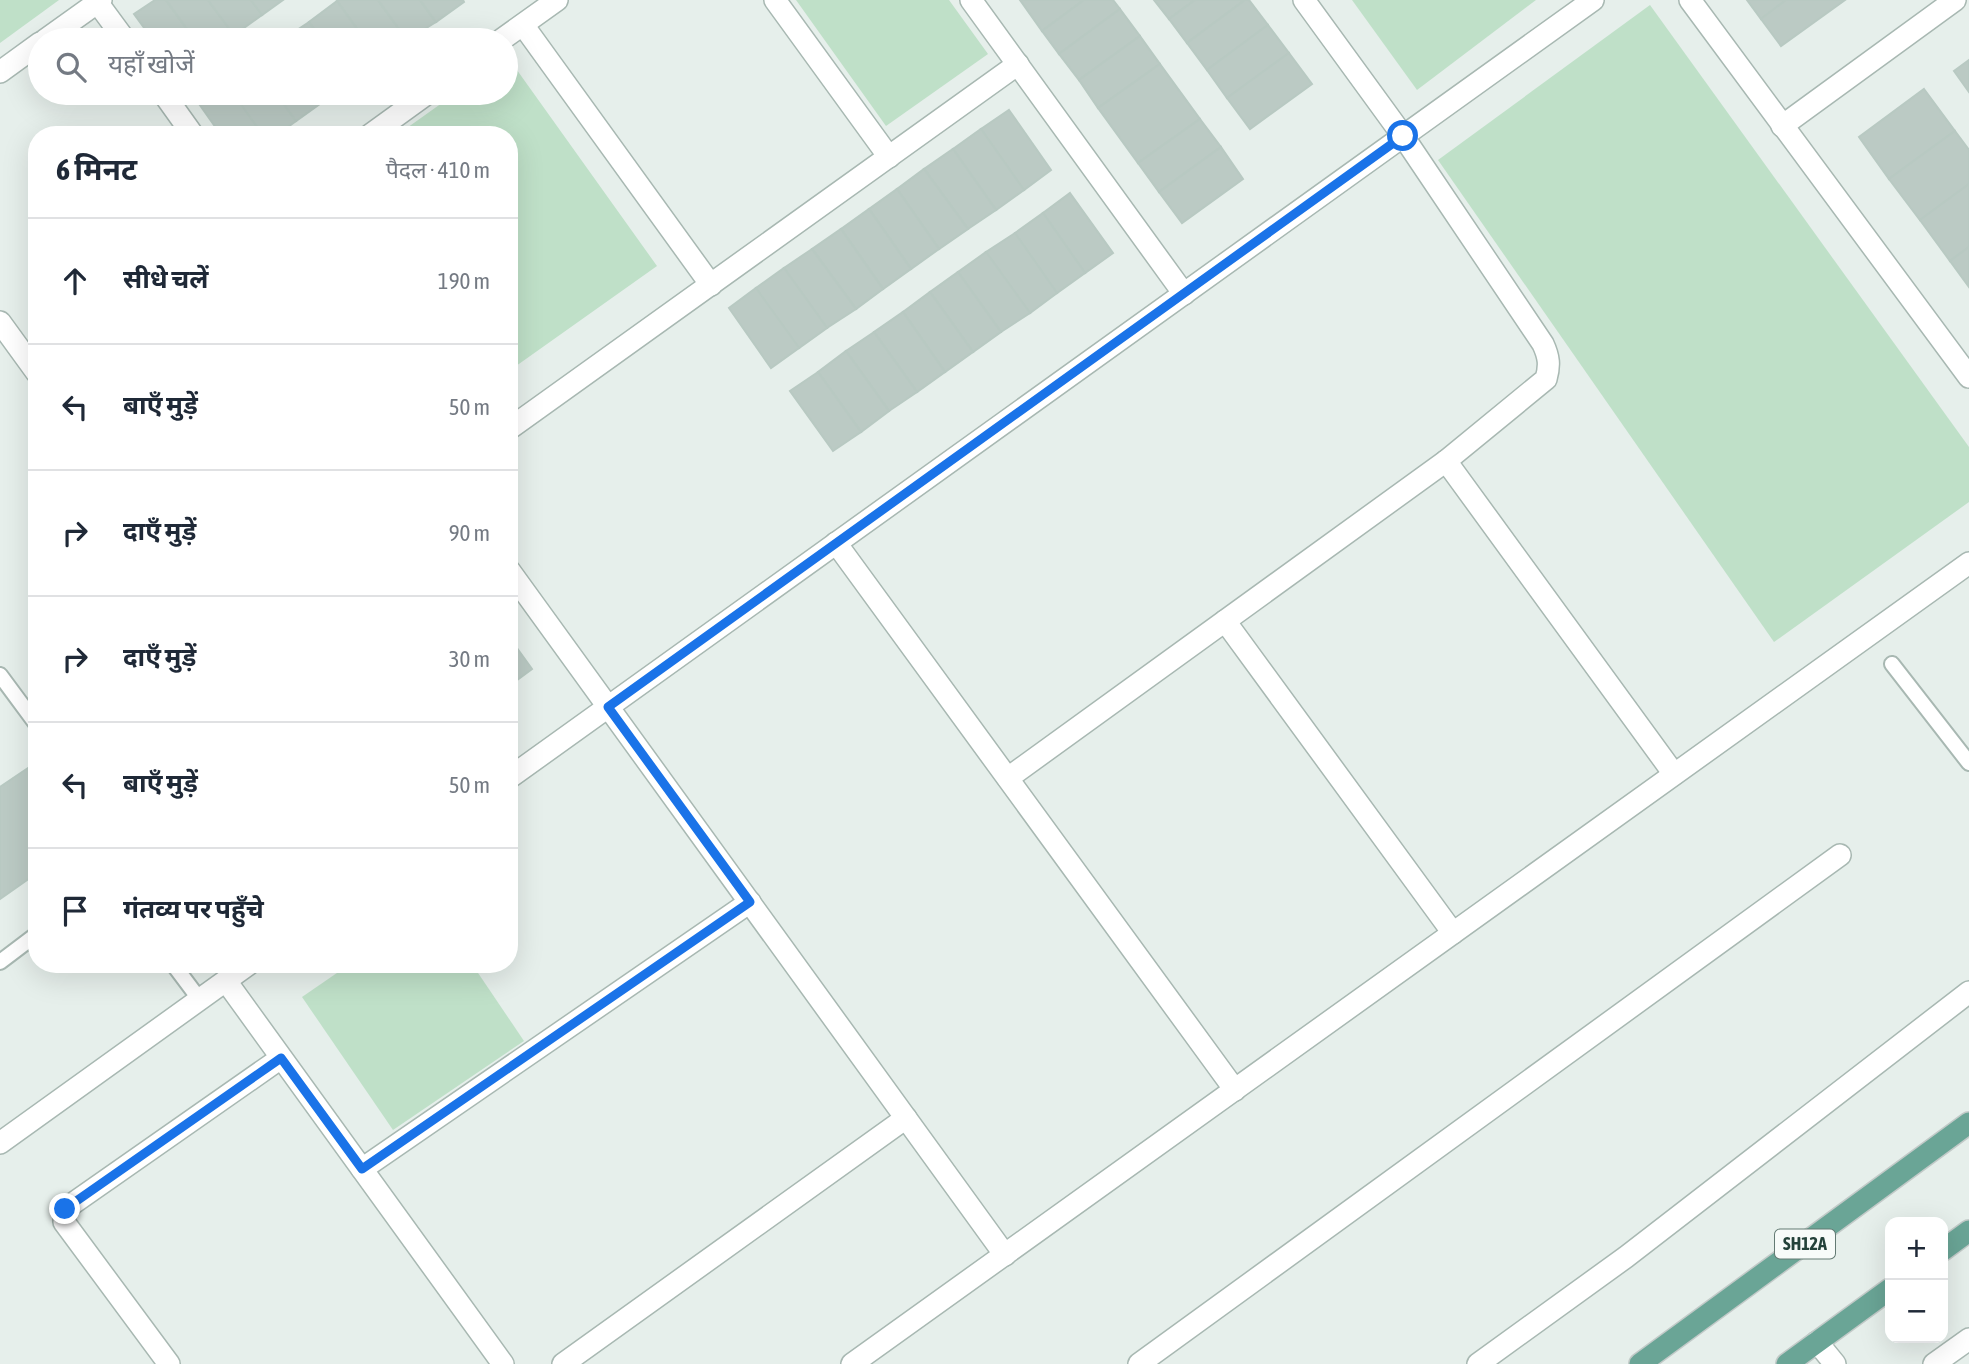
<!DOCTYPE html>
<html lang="hi">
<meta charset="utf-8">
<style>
:root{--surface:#fff;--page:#f6f6f7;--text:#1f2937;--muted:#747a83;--line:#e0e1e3}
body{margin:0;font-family:"Asap Condensed","Noto Sans Devanagari",sans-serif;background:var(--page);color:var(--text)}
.controls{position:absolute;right:21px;bottom:21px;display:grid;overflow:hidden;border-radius:14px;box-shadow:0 7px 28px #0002}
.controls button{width:63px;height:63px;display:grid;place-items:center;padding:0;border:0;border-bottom:2px solid var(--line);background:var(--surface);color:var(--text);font:35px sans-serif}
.stop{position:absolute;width:21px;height:21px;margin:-16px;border:5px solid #1a73e8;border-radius:50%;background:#fff}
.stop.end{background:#1a73e8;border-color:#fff;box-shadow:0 2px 7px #0008}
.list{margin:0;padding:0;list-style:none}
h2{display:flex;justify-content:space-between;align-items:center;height:91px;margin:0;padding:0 28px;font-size:30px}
h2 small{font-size:23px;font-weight:400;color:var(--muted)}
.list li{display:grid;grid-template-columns:46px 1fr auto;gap:21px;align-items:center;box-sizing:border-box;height:126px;padding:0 28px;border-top:2px solid var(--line)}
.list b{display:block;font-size:26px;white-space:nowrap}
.list em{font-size:23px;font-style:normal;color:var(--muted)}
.icon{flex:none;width:38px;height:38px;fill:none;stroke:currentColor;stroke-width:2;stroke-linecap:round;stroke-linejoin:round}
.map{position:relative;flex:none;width:1969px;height:1364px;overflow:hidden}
.search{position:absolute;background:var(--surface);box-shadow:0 7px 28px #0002;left:28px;top:28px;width:490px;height:77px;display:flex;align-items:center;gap:18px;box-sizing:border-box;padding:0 24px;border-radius:38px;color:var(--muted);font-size:26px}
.panel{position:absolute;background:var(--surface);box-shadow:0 7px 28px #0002;left:28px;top:126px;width:490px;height:847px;border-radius:28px}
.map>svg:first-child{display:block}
.green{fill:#bfe0c8}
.building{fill:#bbcac4;stroke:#b8c9c2;stroke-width:2}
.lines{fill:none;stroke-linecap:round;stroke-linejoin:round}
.lane-casing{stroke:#a8b8b2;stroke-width:18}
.street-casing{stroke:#a8b8b2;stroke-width:24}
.primary-casing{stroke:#c2cac8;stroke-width:24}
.lane{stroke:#fff;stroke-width:14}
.street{stroke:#fff;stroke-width:21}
.primary{stroke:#6aa596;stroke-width:21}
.route{stroke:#1a73e8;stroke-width:9}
.labels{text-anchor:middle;stroke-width:6;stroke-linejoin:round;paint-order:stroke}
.shield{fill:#f7fbf9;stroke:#637a73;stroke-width:2}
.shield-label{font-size:18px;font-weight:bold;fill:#24423a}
</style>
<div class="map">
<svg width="1969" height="1364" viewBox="0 0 1969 1364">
<rect width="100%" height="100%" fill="#e6efeb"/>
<!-- green -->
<g class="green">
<path d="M0 0H59L0 43Z"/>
<path d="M796 0H949L988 54 886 126Z"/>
<path d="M1352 0H1536L1417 90Z"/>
<path d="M1650 5 1969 447V502L1774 642 1438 160Z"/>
<path d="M507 56 657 266 509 371V135H397L456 93H506Z"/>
<path d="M350 964H472L524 1041 393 1130 302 997Z"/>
</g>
<!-- building -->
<g class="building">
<path d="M155 0H166L195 40H153L134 14Z"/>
<path d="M166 0H208L234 35 226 40H195Z"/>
<path d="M208 0H251L262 15 234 35Z"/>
<path d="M251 0H283L262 15Z"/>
<path d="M339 0H378L407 40H365L337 1Z"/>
<path d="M378 0H420L436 22 407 40Z"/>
<path d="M420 0H463L464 2 436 22Z"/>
<path d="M1020 0H1084L1042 31Z"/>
<path d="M1084 0H1113L1120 9 1059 54 1042 31Z"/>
<path d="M1154 0H1195L1169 19Z"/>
<path d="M1195 0H1245L1187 43 1169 19Z"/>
<path d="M1245 0H1249L1268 25 1207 70 1187 43Z"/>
<path d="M1747 0H1786L1761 19Z"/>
<path d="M1786 0H1845L1781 46 1761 19Z"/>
<path d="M337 1 365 40H322L309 22Z"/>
<path d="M1120 9 1140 36 1079 80 1059 54Z"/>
<path d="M309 22 322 40H282Z"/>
<path d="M1268 25 1289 53 1227 98 1207 70Z"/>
<path d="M1140 36 1160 64 1098 108 1079 80Z"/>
<path d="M1289 53 1312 84 1250 129 1227 98Z"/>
<path d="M1969 60V92L1954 71Z"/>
<path d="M1160 64 1200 119 1138 163 1098 108Z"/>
<path d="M1924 89 1955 131 1889 179 1859 137Z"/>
<path d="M208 93H233L263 135H221L197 101Z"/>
<path d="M233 93H276L296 121 277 135H263Z"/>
<path d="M276 93H318L324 101 296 121Z"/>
<path d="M1009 110 1051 170 1024 190 981 129Z"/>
<path d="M1200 119 1221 147 1159 192 1138 163Z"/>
<path d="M981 129 1024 190 996 210 953 149Z"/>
<path d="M1955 131 1969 150V184L1920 220 1889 179Z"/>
<path d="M1221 147 1243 179 1182 223 1159 192Z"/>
<path d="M953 149 996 210 968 229 924 169Z"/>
<path d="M924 169 968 229 939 249 897 189Z"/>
<path d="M1969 184V247L1950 261 1920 220Z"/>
<path d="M897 189 939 249 911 269 869 209Z"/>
<path d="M1070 193 1113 253 1085 273 1043 213Z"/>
<path d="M869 209 911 269 883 289 841 229Z"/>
<path d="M1043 213 1085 273 1057 293 1015 233Z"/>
<path d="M841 229 883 289 856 309 812 249Z"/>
<path d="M1015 233 1057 293 1030 313 986 252Z"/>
<path d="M1969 247V287L1950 261Z"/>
<path d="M812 249 856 309 827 328 784 268Z"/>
<path d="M986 252 1030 313 1001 332 958 272Z"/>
<path d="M784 268 827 328 799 348 756 288Z"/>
<path d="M958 272 1001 332 973 352 930 292Z"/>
<path d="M756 288 799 348 771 368 729 308Z"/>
<path d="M930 292 973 352 945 372 903 312Z"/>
<path d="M903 312 945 372 917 392 874 332Z"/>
<path d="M874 332 917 392 889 411 846 351Z"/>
<path d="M846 351 889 411 861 432 818 372Z"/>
<path d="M818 372 861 432 833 451 790 391Z"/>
<path d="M509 637 532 669 509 686Z"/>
<path d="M37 762V873L0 899V787Z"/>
</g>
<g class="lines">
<!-- lane casing -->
<g class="lane-casing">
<g id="lane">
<path d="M1892 664 1969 763"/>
<path d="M0 675 37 725"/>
<path d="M0 962 37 934"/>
<path d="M173 964 200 1000"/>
</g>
</g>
<!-- street casing -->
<g class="street-casing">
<g id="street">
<path d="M775 0 889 157"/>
<path d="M971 0 1184 294"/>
<path d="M1690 0 1969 377"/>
<path d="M97 2 125 40"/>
<path d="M523 25 711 285"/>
<path d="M45 40 101 0"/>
<path d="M501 40 557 0"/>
<path d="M0 72 40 43"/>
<path d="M163 93 193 135"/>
<path d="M1782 126 1955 0"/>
<path d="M370 135 428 93"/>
<path d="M0 322 37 373"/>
<path d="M509 429 1018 64"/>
<path d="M1446 461 1674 774"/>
<path d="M836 543 1235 1090"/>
<path d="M509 570 1005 1255"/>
<path d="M1225 621 1453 933"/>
<path d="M509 778 1593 0"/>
<path d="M1008 778 1446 461 1546 379C1550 365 1549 357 1543 344L1403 136 1304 0"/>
<path d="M226 981 503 1364"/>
<path d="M0 1143 249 964"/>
<path d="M362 1169 750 902"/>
<path d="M1817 1342 1835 1364"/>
<path d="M169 1364 64 1222 65 1209 281 1058"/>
<path d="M563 1364 906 1118"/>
<path d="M852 1364 1969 563"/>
<path d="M1139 1364 1840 855"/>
<path d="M1478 1364 1626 1257 1969 992"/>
<path d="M1934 1364 1969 1339"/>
</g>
</g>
<!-- primary casing -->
<g class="primary-casing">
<g id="primary">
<path d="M1943 1250 1969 1231"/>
<path d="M1640 1364 1969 1123"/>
<path d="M1787 1364 1890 1289"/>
</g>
</g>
<!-- lane -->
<use href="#lane" class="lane"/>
<!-- street -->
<use href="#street" class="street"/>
<!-- primary -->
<use href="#primary" class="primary"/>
</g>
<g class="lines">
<!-- route -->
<path class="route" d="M65 1209 281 1058 362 1169 750 902 608 707 1403 136"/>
</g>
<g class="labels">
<!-- shield labels -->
<rect class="shield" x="1775" y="1229.5" width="60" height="29" rx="5"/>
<g class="shield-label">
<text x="1805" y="1250">SH12A</text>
</g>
</g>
</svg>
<div class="controls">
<button>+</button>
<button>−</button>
</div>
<div class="stop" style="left:1403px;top:136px"></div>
<div class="stop end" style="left:65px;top:1209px"></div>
<div class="search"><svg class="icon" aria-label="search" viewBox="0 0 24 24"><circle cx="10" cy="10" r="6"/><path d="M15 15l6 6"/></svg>यहाँ खोजें</div>
<section class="panel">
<h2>6 मिनट<small>पैदल · 410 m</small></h2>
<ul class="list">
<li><svg class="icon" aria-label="ahead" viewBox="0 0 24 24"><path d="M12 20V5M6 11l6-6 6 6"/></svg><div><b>सीधे चलें</b></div><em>190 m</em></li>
<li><svg class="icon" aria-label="left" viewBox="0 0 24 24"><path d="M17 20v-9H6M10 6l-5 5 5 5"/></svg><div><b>बाएँ मुड़ें</b></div><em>50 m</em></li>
<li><svg class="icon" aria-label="right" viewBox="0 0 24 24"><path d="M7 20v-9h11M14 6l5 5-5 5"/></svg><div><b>दाएँ मुड़ें</b></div><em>90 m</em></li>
<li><svg class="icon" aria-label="right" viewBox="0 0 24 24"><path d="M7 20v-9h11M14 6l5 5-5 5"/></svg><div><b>दाएँ मुड़ें</b></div><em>30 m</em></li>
<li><svg class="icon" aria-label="left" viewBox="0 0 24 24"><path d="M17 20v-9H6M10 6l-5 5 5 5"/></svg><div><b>बाएँ मुड़ें</b></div><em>50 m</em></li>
<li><svg class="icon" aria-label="arrive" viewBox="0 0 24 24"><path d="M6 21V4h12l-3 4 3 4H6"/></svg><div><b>गंतव्य पर पहुँचे</b></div></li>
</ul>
</section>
</div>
